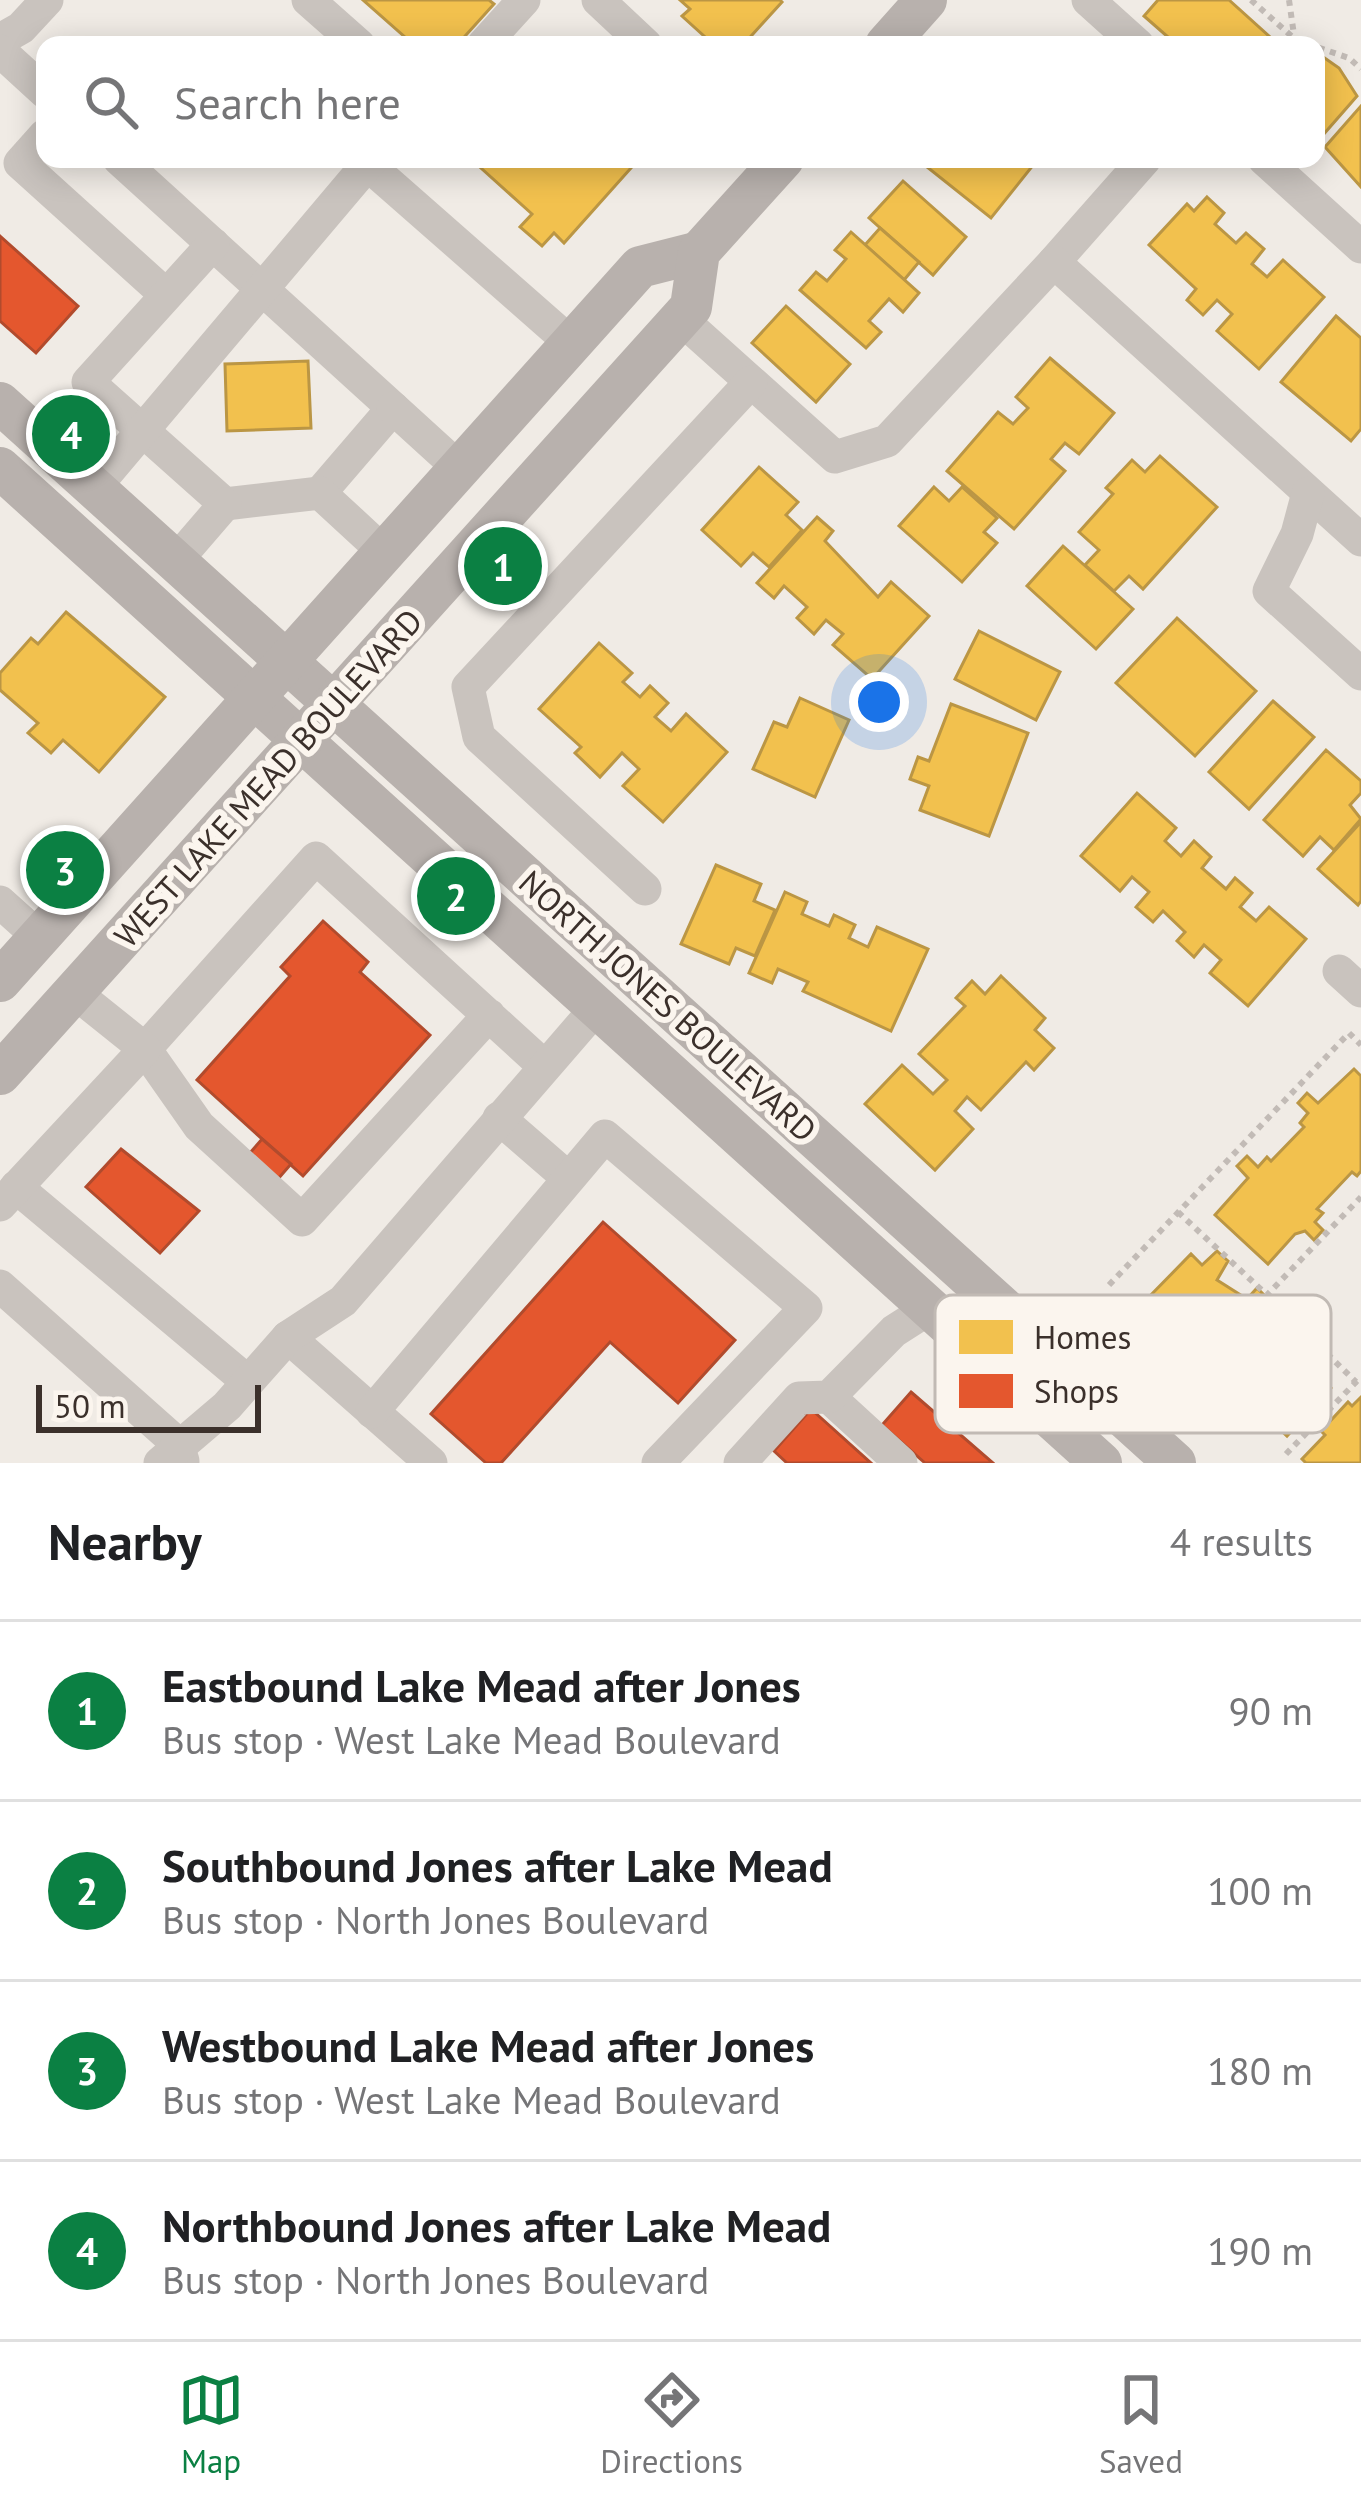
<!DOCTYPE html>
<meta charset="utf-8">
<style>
:root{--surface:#fff;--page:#f2f2f2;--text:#202124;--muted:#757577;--line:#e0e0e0;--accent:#0b8043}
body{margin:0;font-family:"PT Sans",sans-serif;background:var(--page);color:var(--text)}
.scale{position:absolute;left:36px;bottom:30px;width:225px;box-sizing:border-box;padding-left:12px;border:6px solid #3b302b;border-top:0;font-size:33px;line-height:42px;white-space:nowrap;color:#3b302b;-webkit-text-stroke:9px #fbf5ee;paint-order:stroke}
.you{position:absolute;left:879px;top:702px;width:42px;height:42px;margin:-30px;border:9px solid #fff;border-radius:50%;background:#1a73e8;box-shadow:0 0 0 18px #1a73e833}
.badge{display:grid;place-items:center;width:78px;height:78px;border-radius:50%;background:var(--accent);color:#fff;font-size:39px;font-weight:700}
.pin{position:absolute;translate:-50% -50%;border:6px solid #fff;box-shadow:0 3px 12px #0006}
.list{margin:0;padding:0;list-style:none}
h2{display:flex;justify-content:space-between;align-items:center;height:156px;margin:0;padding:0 48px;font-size:51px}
h2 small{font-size:39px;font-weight:400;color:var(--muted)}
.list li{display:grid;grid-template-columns:78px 1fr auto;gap:36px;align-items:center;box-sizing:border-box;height:180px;padding:0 48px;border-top:3px solid var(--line)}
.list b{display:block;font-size:45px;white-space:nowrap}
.list p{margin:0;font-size:39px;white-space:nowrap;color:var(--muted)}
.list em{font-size:39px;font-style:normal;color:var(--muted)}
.icon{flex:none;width:66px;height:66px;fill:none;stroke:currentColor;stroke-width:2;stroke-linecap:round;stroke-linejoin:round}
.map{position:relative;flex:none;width:1361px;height:1463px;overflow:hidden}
.search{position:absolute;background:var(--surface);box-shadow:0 6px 30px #0003;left:36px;right:36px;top:36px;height:132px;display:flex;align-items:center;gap:30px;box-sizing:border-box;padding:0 42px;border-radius:24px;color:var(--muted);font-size:45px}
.sheet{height:876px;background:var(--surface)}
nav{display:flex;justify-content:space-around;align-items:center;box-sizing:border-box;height:168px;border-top:3px solid var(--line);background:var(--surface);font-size:33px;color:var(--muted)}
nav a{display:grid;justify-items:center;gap:6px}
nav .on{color:var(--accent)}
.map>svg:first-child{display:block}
.homes{fill:#f2c14e;stroke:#bb9644;stroke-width:3}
.shops{fill:#e4572e;stroke:#b14b2d;stroke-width:3}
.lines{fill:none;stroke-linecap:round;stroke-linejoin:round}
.path{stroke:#c2bbb6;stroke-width:6;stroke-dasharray:6 6;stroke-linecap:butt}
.minor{stroke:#c9c3be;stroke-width:33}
.major{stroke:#b8b1ad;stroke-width:42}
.labels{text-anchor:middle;stroke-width:12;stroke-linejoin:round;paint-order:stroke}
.street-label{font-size:33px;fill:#3b302b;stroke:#fbf5ee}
.key{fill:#fbf5ee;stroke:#c1bab4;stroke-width:3}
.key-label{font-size:33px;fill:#3b302b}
</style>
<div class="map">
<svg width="1361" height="1463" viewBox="0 0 1361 1463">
<rect width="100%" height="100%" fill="#f0ebe5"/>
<!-- homes -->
<g class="homes">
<path d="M363 0H489L494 4 457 45H414Z"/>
<path d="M680 0H780L782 2 743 45H714L682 16 690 9Z"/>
<path d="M1158 0H1229L1279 45H1177L1144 16Z"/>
<path d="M1316 52 1339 68 1357 96 1316 143Z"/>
<path d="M1361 106V187L1325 147Z"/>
<path d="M471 159H639L564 243 554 233 542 246 520 227 532 214Z"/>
<path d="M925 159H1038L991 218 922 163Z"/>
<path d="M903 181 966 237 933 275 869 218Z"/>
<path d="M1207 197 1224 213 1215 224 1236 243 1246 233 1264 249 1252 264 1267 277 1283 260 1324 297 1259 369 1217 331 1232 314 1217 300 1203 315 1187 300 1196 289 1149 245 1187 204 1194 211Z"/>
<path d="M880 228 919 262 904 280 865 245Z"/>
<path d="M851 232 919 293 903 312 889 299 869 321 881 332 866 348 800 290 816 272 827 281 846 259 835 250Z"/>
<path d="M786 306 850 364 816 402 752 343Z"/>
<path d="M1336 316 1361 338V429L1351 441 1281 382Z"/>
<path d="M1050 358 1114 413 1079 454 1065 443 1051 459 1065 471 1014 529 947 471 998 412 1013 424 1028 408 1016 397Z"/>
<path d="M308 361 311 428 227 431 225 364Z"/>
<path d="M1160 456 1217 507 1143 589 1129 576 1114 591 1085 565 1099 550 1079 532 1113 494 1106 488 1132 460 1145 472Z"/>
<path d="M759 467 798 502 786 515 802 530 769 567 753 553 741 566 702 530Z"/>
<path d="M934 487 949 501 962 487 997 518 984 532 997 543 962 582 899 526Z"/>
<path d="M817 517 833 531 825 541 878 597 891 582 929 616 872 679 833 645 843 634 826 620 814 634 797 618 807 607 784 586 774 598 757 583Z"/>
<path d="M1063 546 1133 609 1096 649 1027 586Z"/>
<path d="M66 612 165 697 99 772 63 740 51 753 28 733 38 723 0 690V673L31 638 38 644Z"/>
<path d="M1177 618 1256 691 1195 756 1116 683Z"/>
<path d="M979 631 1060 672 1036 720 955 679Z"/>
<path d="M599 643 632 673 623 682 640 697 650 686 668 703 655 717 671 731 686 714 727 752 663 822 623 786 639 769 622 753 600 777 575 753 581 747 539 709Z"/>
<path d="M800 698 849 720 815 797 753 769 774 722 787 727Z"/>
<path d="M1273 701 1314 737 1249 809 1209 772Z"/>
<path d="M951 704 1028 733 989 836 920 810 929 786 910 779 918 757 929 761Z"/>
<path d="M1326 750 1361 781V793L1350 805 1361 819 1334 850 1320 837 1303 856 1264 820Z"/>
<path d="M1137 793 1176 828 1165 841 1181 856 1194 841 1211 857 1202 868 1226 889 1235 878 1252 893 1240 907 1256 921 1269 907 1306 939 1248 1006 1210 973 1221 960 1204 945 1194 957 1177 941 1185 932 1163 911 1153 922 1136 907 1149 892 1132 877 1120 891 1081 856Z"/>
<path d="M1361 822V901L1358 905 1318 869Z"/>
<path d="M716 865 761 884 754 901 775 910 755 956 736 948 729 964 681 944Z"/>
<path d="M785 892 807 902 802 914 829 926 834 915 855 925 849 938 868 947 877 927 928 949 891 1031 803 991 808 982 778 969 772 983 749 973Z"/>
<path d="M1001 976 1045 1018 1035 1030 1054 1048 1034 1070 1026 1062 981 1110 967 1097 955 1111 973 1129 935 1170 865 1104 902 1065 933 1094 947 1080 919 1054 965 1006 956 998 972 981 985 994Z"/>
<path d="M1354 1069 1361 1076V1171L1357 1176 1352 1172 1317 1209 1323 1213 1315 1222 1323 1230 1314 1240 1305 1231 1295 1234 1268 1264 1215 1215 1248 1178 1237 1166 1247 1156 1258 1167 1267 1157 1271 1161 1304 1127 1300 1123 1308 1113 1298 1103 1307 1093 1318 1103Z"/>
<path d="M1217 1251 1228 1261 1217 1280 1247 1299 1257 1288 1267 1298 1255 1310 1287 1346 1291 1342 1300 1352 1310 1341 1321 1350 1310 1360 1331 1388 1287 1436 1272 1422 1255 1431 1248 1427 1237 1418 1247 1406 1241 1394 1218 1370 1204 1374 1199 1368 1192 1376 1182 1367 1193 1355 1185 1343 1179 1338 1174 1344 1160 1330 1154 1336 1144 1327 1157 1313 1145 1301 1191 1254 1202 1265Z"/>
<path d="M1361 1397V1463H1306L1302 1459 1325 1435 1321 1431 1348 1402 1352 1406Z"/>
</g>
<!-- shops -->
<g class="shops">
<path d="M0 236 78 306 36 353 0 321Z"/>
<path d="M323 921 368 962 360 972 430 1035 303 1176 197 1080 290 976 281 967Z"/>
<path d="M262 1139 291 1164 271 1187 243 1161Z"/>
<path d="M121 1149 199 1211 160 1253 86 1187Z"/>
<path d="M603 1222 735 1340 678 1403 610 1342 501 1463H486L431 1414Z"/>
<path d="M911 1392 993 1463H925L882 1425Z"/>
<path d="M811 1409 871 1463H787L774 1451Z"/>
</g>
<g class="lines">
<!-- path -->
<g class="path">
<path d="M1251 0 1296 40 1349 58 1361 69"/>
<path d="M1289 0 1294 35"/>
<path d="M1178 1212 1267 1295 1361 1197"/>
<path d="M1109 1285 1349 1033 1361 1045"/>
<path d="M1267 1295 1356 1382 1361 1377"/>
<path d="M1286 1454 1356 1382"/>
</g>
<!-- minor -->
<g class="minor">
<path d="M308 0 359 45"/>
<path d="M598 0 646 45"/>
<path d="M1088 0 1138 45"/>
<path d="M0 40 21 28 47 0"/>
<path d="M483 45 524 0"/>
<path d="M0 51 45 92"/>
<path d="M45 135 20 163 165 294"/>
<path d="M119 159 393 408 320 493"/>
<path d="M1264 159 1361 247"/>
<path d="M367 164 572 344"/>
<path d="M213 244 88 382 225 504 320 493 385 553"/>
<path d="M1054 262 1145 159"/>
<path d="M680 318 835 457 887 441 1054 262 1361 540"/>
<path d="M393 408 460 469"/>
<path d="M94 488 372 159"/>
<path d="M1308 493 1297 534 1269 591 1361 674"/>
<path d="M175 562 225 504"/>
<path d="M645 889 479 737 468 687 751 382"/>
<path d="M0 902 40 938"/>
<path d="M1339 971 1361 991"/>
<path d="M489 1015 302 1220 199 1126 145 1049 316 858 544 1066"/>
<path d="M499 1118 567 1177"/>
<path d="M16 1187 247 1381"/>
<path d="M0 1205 145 1049 74 992"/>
<path d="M0 1286 177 1443 183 1461"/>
<path d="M288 1337 431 1463"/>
<path d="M829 1397 901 1463"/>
<path d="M372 1412 605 1136 806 1308 658 1463"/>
<path d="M160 1463 227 1406 288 1337 343 1301 598 1006"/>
<path d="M740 1463 799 1398 829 1397 894 1331 930 1308"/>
</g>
<!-- major -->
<g class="major">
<path d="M886 45 926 0"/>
<path d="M0 403 1175 1463"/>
<path d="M0 468 1101 1463"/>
<path d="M0 981 640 267 699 252"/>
<path d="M0 1074 691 307 699 252 783 159"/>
</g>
</g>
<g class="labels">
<!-- street labels -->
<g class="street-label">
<text transform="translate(268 778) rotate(-48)" y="12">WEST LAKE MEAD BOULEVARD</text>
<text transform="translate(668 1006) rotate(42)" y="12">NORTH JONES BOULEVARD</text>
</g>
</g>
<!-- legend -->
<rect x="935" y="1295" width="396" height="138" rx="18" class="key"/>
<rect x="959" y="1320" width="54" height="34" fill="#f2c14e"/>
<rect x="959" y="1374" width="54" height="34" fill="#e4572e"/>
<g class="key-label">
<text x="1034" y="1349">Homes</text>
<text x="1034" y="1403">Shops</text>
</g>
</svg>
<div class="scale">50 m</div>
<div class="you"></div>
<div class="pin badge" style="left:503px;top:566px">1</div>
<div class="pin badge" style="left:456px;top:896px">2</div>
<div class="pin badge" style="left:65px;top:870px">3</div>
<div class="pin badge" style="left:71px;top:434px">4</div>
<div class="search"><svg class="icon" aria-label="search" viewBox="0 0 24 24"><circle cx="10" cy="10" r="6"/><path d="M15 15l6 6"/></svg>Search here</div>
</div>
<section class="sheet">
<h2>Nearby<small>4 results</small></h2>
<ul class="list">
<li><span class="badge">1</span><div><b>Eastbound Lake Mead after Jones</b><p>Bus stop · West Lake Mead Boulevard</p></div><em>90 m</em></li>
<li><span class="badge">2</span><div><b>Southbound Jones after Lake Mead</b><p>Bus stop · North Jones Boulevard</p></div><em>100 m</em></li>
<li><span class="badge">3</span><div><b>Westbound Lake Mead after Jones</b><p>Bus stop · West Lake Mead Boulevard</p></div><em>180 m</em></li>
<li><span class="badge">4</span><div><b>Northbound Jones after Lake Mead</b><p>Bus stop · North Jones Boulevard</p></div><em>190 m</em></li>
</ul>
</section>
<nav>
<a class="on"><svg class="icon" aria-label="map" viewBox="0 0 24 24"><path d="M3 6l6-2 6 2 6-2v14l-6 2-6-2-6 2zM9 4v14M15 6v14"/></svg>Map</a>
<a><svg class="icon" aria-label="directions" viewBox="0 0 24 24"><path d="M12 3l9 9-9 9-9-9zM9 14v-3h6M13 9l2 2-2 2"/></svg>Directions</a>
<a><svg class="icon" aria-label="saved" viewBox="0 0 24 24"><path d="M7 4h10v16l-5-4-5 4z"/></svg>Saved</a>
</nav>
